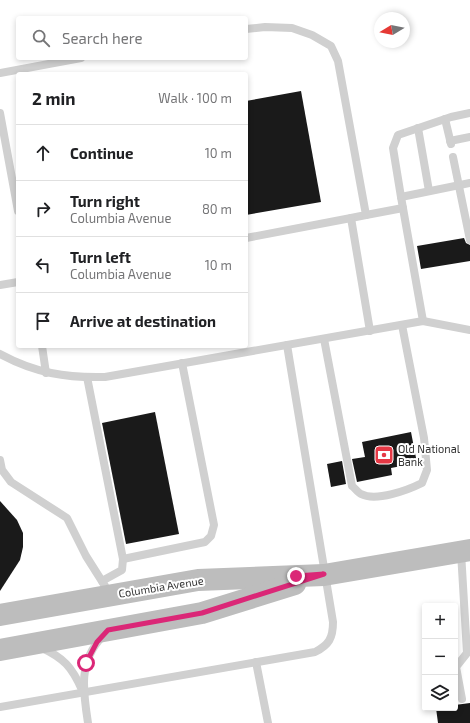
<!DOCTYPE html>
<meta charset="utf-8">
<style>
:root{--surface:#fff;--page:#f6f6f6;--text:#202124;--muted:#757577;--line:#e0e0e0}
body{margin:0;font-family:"Exo 2",sans-serif;background:var(--page);color:var(--text)}
.controls{position:absolute;right:12px;bottom:12px;display:grid;overflow:hidden;border-radius:4px;box-shadow:0 2px 6px #0003}
.controls button{width:36px;height:36px;display:grid;place-items:center;padding:0;border:0;border-bottom:1px solid var(--line);background:var(--surface);color:var(--text);font:20px sans-serif}
.compass{position:absolute;left:374px;top:12px;width:36px;height:36px;border-radius:50%;background:var(--surface);box-shadow:0 2px 6px #0003;rotate:260deg}
.stop{position:absolute;width:12px;height:12px;margin:-9px;border:3px solid #db2777;border-radius:50%;background:#fff}
.stop.end{background:#db2777;border-color:#fff;box-shadow:0 1px 4px #0008}
.list{margin:0;padding:0;list-style:none}
h2{display:flex;justify-content:space-between;align-items:center;height:52px;margin:0;padding:0 16px;font-size:17px}
h2 small{font-size:13px;font-weight:400;color:var(--muted)}
.list li{display:grid;grid-template-columns:26px 1fr auto;gap:12px;align-items:center;box-sizing:border-box;height:56px;padding:0 16px;border-top:1px solid var(--line)}
.list b{display:block;font-size:15px;white-space:nowrap}
.list p{margin:0;font-size:13px;white-space:nowrap;color:var(--muted)}
.list em{font-size:13px;font-style:normal;color:var(--muted)}
.icon{flex:none;width:22px;height:22px;fill:none;stroke:currentColor;stroke-width:2;stroke-linecap:round;stroke-linejoin:round}
.map{position:relative;flex:none;width:470px;height:723px;overflow:hidden}
.search{position:absolute;background:var(--surface);box-shadow:0 2px 6px #0003;left:16px;top:16px;width:232px;height:44px;display:flex;align-items:center;gap:10px;box-sizing:border-box;padding:0 14px;border-radius:4px;color:var(--muted);font-size:15px}
.panel{position:absolute;background:var(--surface);box-shadow:0 2px 6px #0003;left:16px;top:72px;width:232px;height:276px;border-radius:4px}
.map>svg:first-child{display:block}
.building{fill:#1a1a1a}
.lines{fill:none;stroke-linecap:round;stroke-linejoin:round}
.lane{stroke:#d0d0d0;stroke-width:8}
.secondary{stroke:#bdbdbd;stroke-width:22}
.route{stroke:#db2777;stroke-width:5}
.labels{text-anchor:middle;stroke-width:4;stroke-linejoin:round;paint-order:stroke}
.poi-label{font-size:11px;fill:#333;stroke:#fff;text-anchor:start}
.street-label{font-size:11px;fill:#333;stroke:#fff}
</style>
<div class="map">
<svg width="470" height="723" viewBox="0 0 470 723">
<rect width="100%" height="100%" fill="#fff"/>
<!-- building -->
<g class="building">
<path d="M301 91 321 202 246 215V101Z"/>
<path d="M464 238 466 243 470 245V261L421 269 417 246Z"/>
<path d="M155 412 179 534 126 544 102 423Z"/>
<path d="M411 432 417 463 391 468 392 475 357 482 352 459 365 457 362 442Z"/>
<path d="M342 461 346 484 331 487 327 464Z"/>
<path d="M0 501 17 520 23 533V547L20 560 0 591Z"/>
<path d="M470 703V723H438L436 708H455V705Z"/>
</g>
<g class="lines">
<!-- lane -->
<g class="lane">
<path d="M246 29 265 27 292 28 312 35 331 46 338 61 366 215 351 218 370 331"/>
<path d="M0 73 81 58"/>
<path d="M0 113 18 211"/>
<path d="M445 119 451 144"/>
<path d="M418 128 429 191"/>
<path d="M450 141 470 137"/>
<path d="M453 157 470 240"/>
<path d="M401 197 393 148 398 135 451 117 470 113"/>
<path d="M366 215 403 208"/>
<path d="M246 238 351 218"/>
<path d="M0 285 18 282"/>
<path d="M423 321 401 197 470 183"/>
<path d="M324 339 352 486C355 488 358 493 361 494 376 502 408 490 422 483L427 470 424 438 402 325"/>
<path d="M42 346 46 373"/>
<path d="M0 354C35 373 66 378 105 377L423 321 470 330"/>
<path d="M87 377 123 559 122 570 102 581"/>
<path d="M0 460 2 470 11 482 67 518 86 556 105 586"/>
<path d="M461 552 467 653 456 667 462 699"/>
<path d="M123 559 205 542 211 536 214 525 182 363"/>
<path d="M40 647C64 658 72 667 82 690"/>
<path d="M256 662 268 723"/>
<path d="M0 707 315 652C329 645 333 638 333 622L287 345"/>
<path d="M88 723C83 691 78 661 103 636"/>
</g>
<!-- secondary -->
<g class="secondary">
<path d="M0 615 198 580 324 575 470 550"/>
<path d="M0 650 202 613 295 584"/>
</g>
</g>
<g class="lines">
<!-- route -->
<path class="route" d="M86 663 97 642 108 630 202 613 324 574 296 576"/>
</g>
<!-- icons -->
<defs>
<g id="bank-square" transform="scale(1)"><rect x="-9" y="-9" width="18" height="18" rx="4" fill="#e63946" stroke="#fff"/><path d="M-6-4H6V4H-6ZM0-2.3a2.3 2.3 0 1 0 0 4.6a2.3 2.3 0 1 0 0-4.6Z" fill="#fff"/></g>
</defs>
<g fill-rule="evenodd">
<use href="#bank-square" x="384" y="455"/>
</g>
<g class="labels">
<!-- poi labels -->
<g class="poi-label">
<text x="398" y="453">Old National<tspan x="398" dy="13">Bank</tspan></text>
</g>
<!-- street labels -->
<g class="street-label">
<text transform="translate(161 587) rotate(-9)" y="4">Columbia Avenue</text>
</g>
</g>
</svg>
<div class="controls">
<button>+</button>
<button>−</button>
<button><svg class="icon" aria-label="layers" viewBox="0 0 24 24"><path d="M12 4l9 5-9 5-9-5zM3 14l9 5 9-5"/></svg></button>
</div>
<svg class="compass" viewBox="-18 -18 36 36"><path d="M0-13l5 13h-10z" fill="#e53935"/><path d="M0 13l5-13h-10z" fill="#757577"/></svg>
<div class="stop" style="left:86px;top:663px"></div>
<div class="stop end" style="left:296px;top:576px"></div>
<div class="search"><svg class="icon" aria-label="search" viewBox="0 0 24 24"><circle cx="10" cy="10" r="6"/><path d="M15 15l6 6"/></svg>Search here</div>
<section class="panel">
<h2>2 min<small>Walk · 100 m</small></h2>
<ul class="list">
<li><svg class="icon" aria-label="ahead" viewBox="0 0 24 24"><path d="M12 20V5M6 11l6-6 6 6"/></svg><div><b>Continue</b></div><em>10 m</em></li>
<li><svg class="icon" aria-label="right" viewBox="0 0 24 24"><path d="M7 20v-9h11M14 6l5 5-5 5"/></svg><div><b>Turn right</b><p>Columbia Avenue</p></div><em>80 m</em></li>
<li><svg class="icon" aria-label="left" viewBox="0 0 24 24"><path d="M17 20v-9H6M10 6l-5 5 5 5"/></svg><div><b>Turn left</b><p>Columbia Avenue</p></div><em>10 m</em></li>
<li><svg class="icon" aria-label="arrive" viewBox="0 0 24 24"><path d="M6 21V4h12l-3 4 3 4H6"/></svg><div><b>Arrive at destination</b></div></li>
</ul>
</section>
</div>
